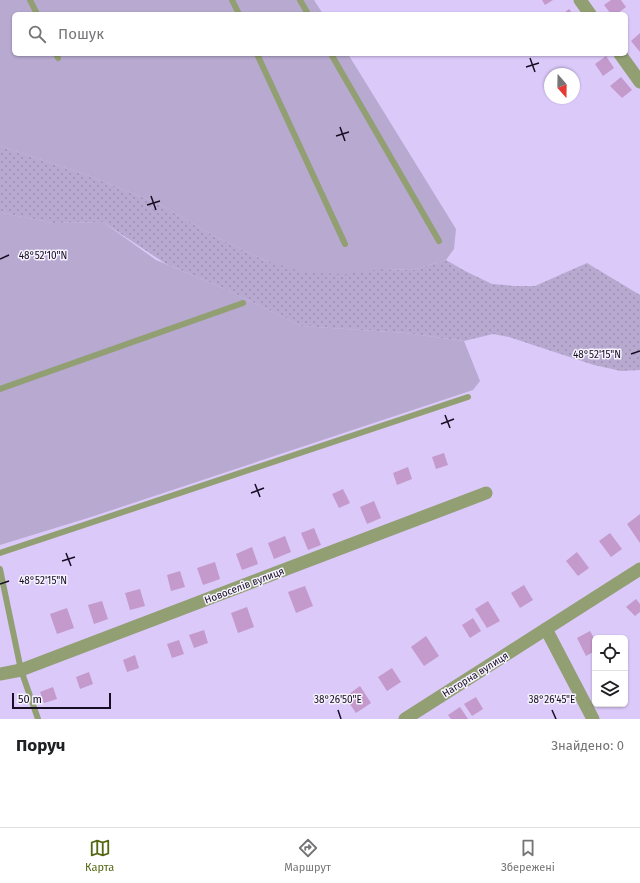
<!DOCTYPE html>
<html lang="uk">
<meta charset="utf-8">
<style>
:root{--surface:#fff;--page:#f6f6f6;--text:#202124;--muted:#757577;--line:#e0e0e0;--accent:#536611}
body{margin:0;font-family:"Fira Sans",sans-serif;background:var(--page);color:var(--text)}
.controls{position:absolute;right:12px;bottom:12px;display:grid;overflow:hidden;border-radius:6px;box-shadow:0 1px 3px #0004}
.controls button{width:36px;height:36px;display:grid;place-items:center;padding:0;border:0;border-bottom:1px solid var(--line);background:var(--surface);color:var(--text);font:20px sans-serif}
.compass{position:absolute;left:544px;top:68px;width:36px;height:36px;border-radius:50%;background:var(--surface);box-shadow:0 1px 3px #0004;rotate:160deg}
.scale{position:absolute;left:12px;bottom:10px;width:99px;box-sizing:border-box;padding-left:4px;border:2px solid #170e23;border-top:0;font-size:11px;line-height:14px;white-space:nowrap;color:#170e23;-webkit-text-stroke:3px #f6f2fe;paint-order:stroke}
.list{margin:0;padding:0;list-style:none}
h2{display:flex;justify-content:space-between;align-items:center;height:52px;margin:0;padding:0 16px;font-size:17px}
h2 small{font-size:13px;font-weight:400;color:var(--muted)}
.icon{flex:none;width:22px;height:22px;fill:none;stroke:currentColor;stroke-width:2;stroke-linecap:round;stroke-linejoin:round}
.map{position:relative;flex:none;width:640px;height:719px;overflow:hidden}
.search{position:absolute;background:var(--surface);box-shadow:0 1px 3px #0004;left:12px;right:12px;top:12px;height:44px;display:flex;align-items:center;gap:10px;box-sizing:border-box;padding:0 14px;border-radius:6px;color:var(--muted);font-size:15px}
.sheet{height:108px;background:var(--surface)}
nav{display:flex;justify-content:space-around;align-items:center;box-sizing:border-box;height:56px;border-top:1px solid var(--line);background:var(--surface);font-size:11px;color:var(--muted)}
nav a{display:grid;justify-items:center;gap:2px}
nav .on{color:var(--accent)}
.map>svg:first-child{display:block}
.grass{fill:url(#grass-dots)}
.garden{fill:#b7a9d0}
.building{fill:#c499cb}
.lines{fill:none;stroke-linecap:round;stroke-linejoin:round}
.service{stroke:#919f72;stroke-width:6}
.minor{stroke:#919f72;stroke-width:13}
.ticks{fill:none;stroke:#170e23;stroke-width:1.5}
.labels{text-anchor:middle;stroke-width:3;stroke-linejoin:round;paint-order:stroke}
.street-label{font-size:10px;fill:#170e23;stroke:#f6f2fe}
.ticks-label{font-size:10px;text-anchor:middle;fill:#170e23;stroke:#f6f2fe;stroke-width:3;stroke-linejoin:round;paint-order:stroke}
</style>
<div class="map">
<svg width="640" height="719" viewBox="0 0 640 719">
<defs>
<pattern id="grass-dots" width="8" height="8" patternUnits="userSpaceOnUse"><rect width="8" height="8" fill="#b7a9d0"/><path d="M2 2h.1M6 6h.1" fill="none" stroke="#9d90b2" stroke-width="1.8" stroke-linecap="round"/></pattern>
</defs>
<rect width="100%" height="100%" fill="#dbc9f9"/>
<!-- grass -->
<path class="grass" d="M0 146 87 175 157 203 218 238 266 261 383 269 413 270 446 260 465 271 492 284 515 286H535L587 263 640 295V370L621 371 594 365 509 337 493 334 464 341 405 333 302 326 216 285 166 264 103 222 53 223 3 213 0 211Z"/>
<!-- garden -->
<g class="garden">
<path d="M0 0H314L323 14H14V54H348L456 229 454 249 446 260 413 270 383 269 346 274 307 273 266 261 218 238 157 203 87 175 0 146Z"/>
<path d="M0 210 3 213 53 223 103 222 156 260 216 285 302 326 405 333 464 341 480 381 473 390 91 517 0 545Z"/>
</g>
<!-- building -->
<g class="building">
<path d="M542 0H553L545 5Z"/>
<path d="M611 0H621L626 7 617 14H611L604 5Z"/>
<path d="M569 9 573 14H563Z"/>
<path d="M640 33V52L631 41Z"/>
<path d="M606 56 614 68 603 76 595 64Z"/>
<path d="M621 77 632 90 622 98 610 86Z"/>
<path d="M444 453 448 465 436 469 432 457Z"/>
<path d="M408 467 412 479 397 485 393 473Z"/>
<path d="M343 489 350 503 339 508 332 494Z"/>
<path d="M374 501 381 518 367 524 360 507Z"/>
<path d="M640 514V543L627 524Z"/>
<path d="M314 528 321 545 308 550 301 533Z"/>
<path d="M610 533 622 549 611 557 599 541Z"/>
<path d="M285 536 291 552 274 559 268 543Z"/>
<path d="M252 547 258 564 242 570 236 554Z"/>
<path d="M577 552 589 568 578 576 566 561Z"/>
<path d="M215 562 220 579 203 585 197 568Z"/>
<path d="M180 571 185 587 171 591 167 575Z"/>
<path d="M524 585 533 600 520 608 511 593Z"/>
<path d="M305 586 313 606 296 613 288 592Z"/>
<path d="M140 589 145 606 130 610 125 593Z"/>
<path d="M636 599 640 604V612L635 616 626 607Z"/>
<path d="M102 601 108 619 94 624 88 605Z"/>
<path d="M488 601 500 621 487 628 475 609Z"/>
<path d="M247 607 254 627 238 633 231 613Z"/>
<path d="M67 608 74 628 57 634 50 614Z"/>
<path d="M473 618 481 631 470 638 462 625Z"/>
<path d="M204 630 208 643 194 648 189 635Z"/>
<path d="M590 631 595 640V651L586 656 577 638Z"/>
<path d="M426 636 439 656 424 666 411 647Z"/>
<path d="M179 640 184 654 172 658 167 644Z"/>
<path d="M135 655 139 668 127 672 123 660Z"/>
<path d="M392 668 401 682 387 691 378 677Z"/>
<path d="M89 672 93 684 80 689 76 677Z"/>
<path d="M360 686 371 703 356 713 345 697Z"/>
<path d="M53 687 57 699 44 703 40 692Z"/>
<path d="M476 697 483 709 472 716 464 704Z"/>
<path d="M460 707 468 719H451L448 715Z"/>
</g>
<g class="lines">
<!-- service -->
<g class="service">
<path d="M30 0 37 14"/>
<path d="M232 0 239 14"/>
<path d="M300 0 308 14"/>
<path d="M56 54 58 58"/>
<path d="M257 54 345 244"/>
<path d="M331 54 439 241"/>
<path d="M0 389 243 303"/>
<path d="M0 553 468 397"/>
<path d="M0 569 21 670 38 719"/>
</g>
<!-- minor -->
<g class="minor">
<path d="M580 0 590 14"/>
<path d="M620 54 640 82"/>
<path d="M546 629 593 719"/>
<path d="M0 674 21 670 486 493"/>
<path d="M405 719 640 569"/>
</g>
</g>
<!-- ticks -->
<path class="ticks" d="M530 58 535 72M526 67 539 63M340 127 345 141M336 136 349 132M151 196 156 210M147 205 160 201M0 259 9 255M631 354 640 351M445 415 450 428M441 424 454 419M255 484 260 497M251 493 264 488M66 553 71 566M62 561 75 557M0 584 9 581M338 710 341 719M552 710 556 719"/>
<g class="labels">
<!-- street labels -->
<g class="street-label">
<text transform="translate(244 585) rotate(-21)" y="4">Новоселів вулиця</text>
<text transform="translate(475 674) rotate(-32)" y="4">Нагорна вулиця</text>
</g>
</g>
<g class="ticks-label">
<text x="43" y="259">48°52'10"N</text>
<text x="597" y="358">48°52'15"N</text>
<text x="43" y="584">48°52'15"N</text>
<text x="338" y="703">38°26'50"E</text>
<text x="552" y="703">38°26'45"E</text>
</g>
</svg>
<div class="controls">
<button><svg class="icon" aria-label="locate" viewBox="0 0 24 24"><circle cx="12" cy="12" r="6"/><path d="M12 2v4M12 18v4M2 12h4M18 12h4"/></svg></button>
<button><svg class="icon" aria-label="layers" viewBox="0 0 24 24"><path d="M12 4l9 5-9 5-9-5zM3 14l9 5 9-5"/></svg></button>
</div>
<svg class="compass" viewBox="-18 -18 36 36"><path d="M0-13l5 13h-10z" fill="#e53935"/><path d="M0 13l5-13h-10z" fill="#757577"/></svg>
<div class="scale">50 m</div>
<div class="search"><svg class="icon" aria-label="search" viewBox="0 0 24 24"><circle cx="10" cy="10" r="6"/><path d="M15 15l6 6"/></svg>Пошук</div>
</div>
<section class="sheet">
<h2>Поруч<small>Знайдено: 0</small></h2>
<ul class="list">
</ul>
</section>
<nav>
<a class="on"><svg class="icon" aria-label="map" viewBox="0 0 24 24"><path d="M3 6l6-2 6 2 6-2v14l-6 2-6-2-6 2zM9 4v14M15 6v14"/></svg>Карта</a>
<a><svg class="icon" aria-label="directions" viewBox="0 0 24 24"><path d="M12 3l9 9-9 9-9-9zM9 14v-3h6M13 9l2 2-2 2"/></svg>Маршрут</a>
<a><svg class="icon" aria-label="saved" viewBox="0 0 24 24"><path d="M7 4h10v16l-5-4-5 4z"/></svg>Збережені</a>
</nav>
